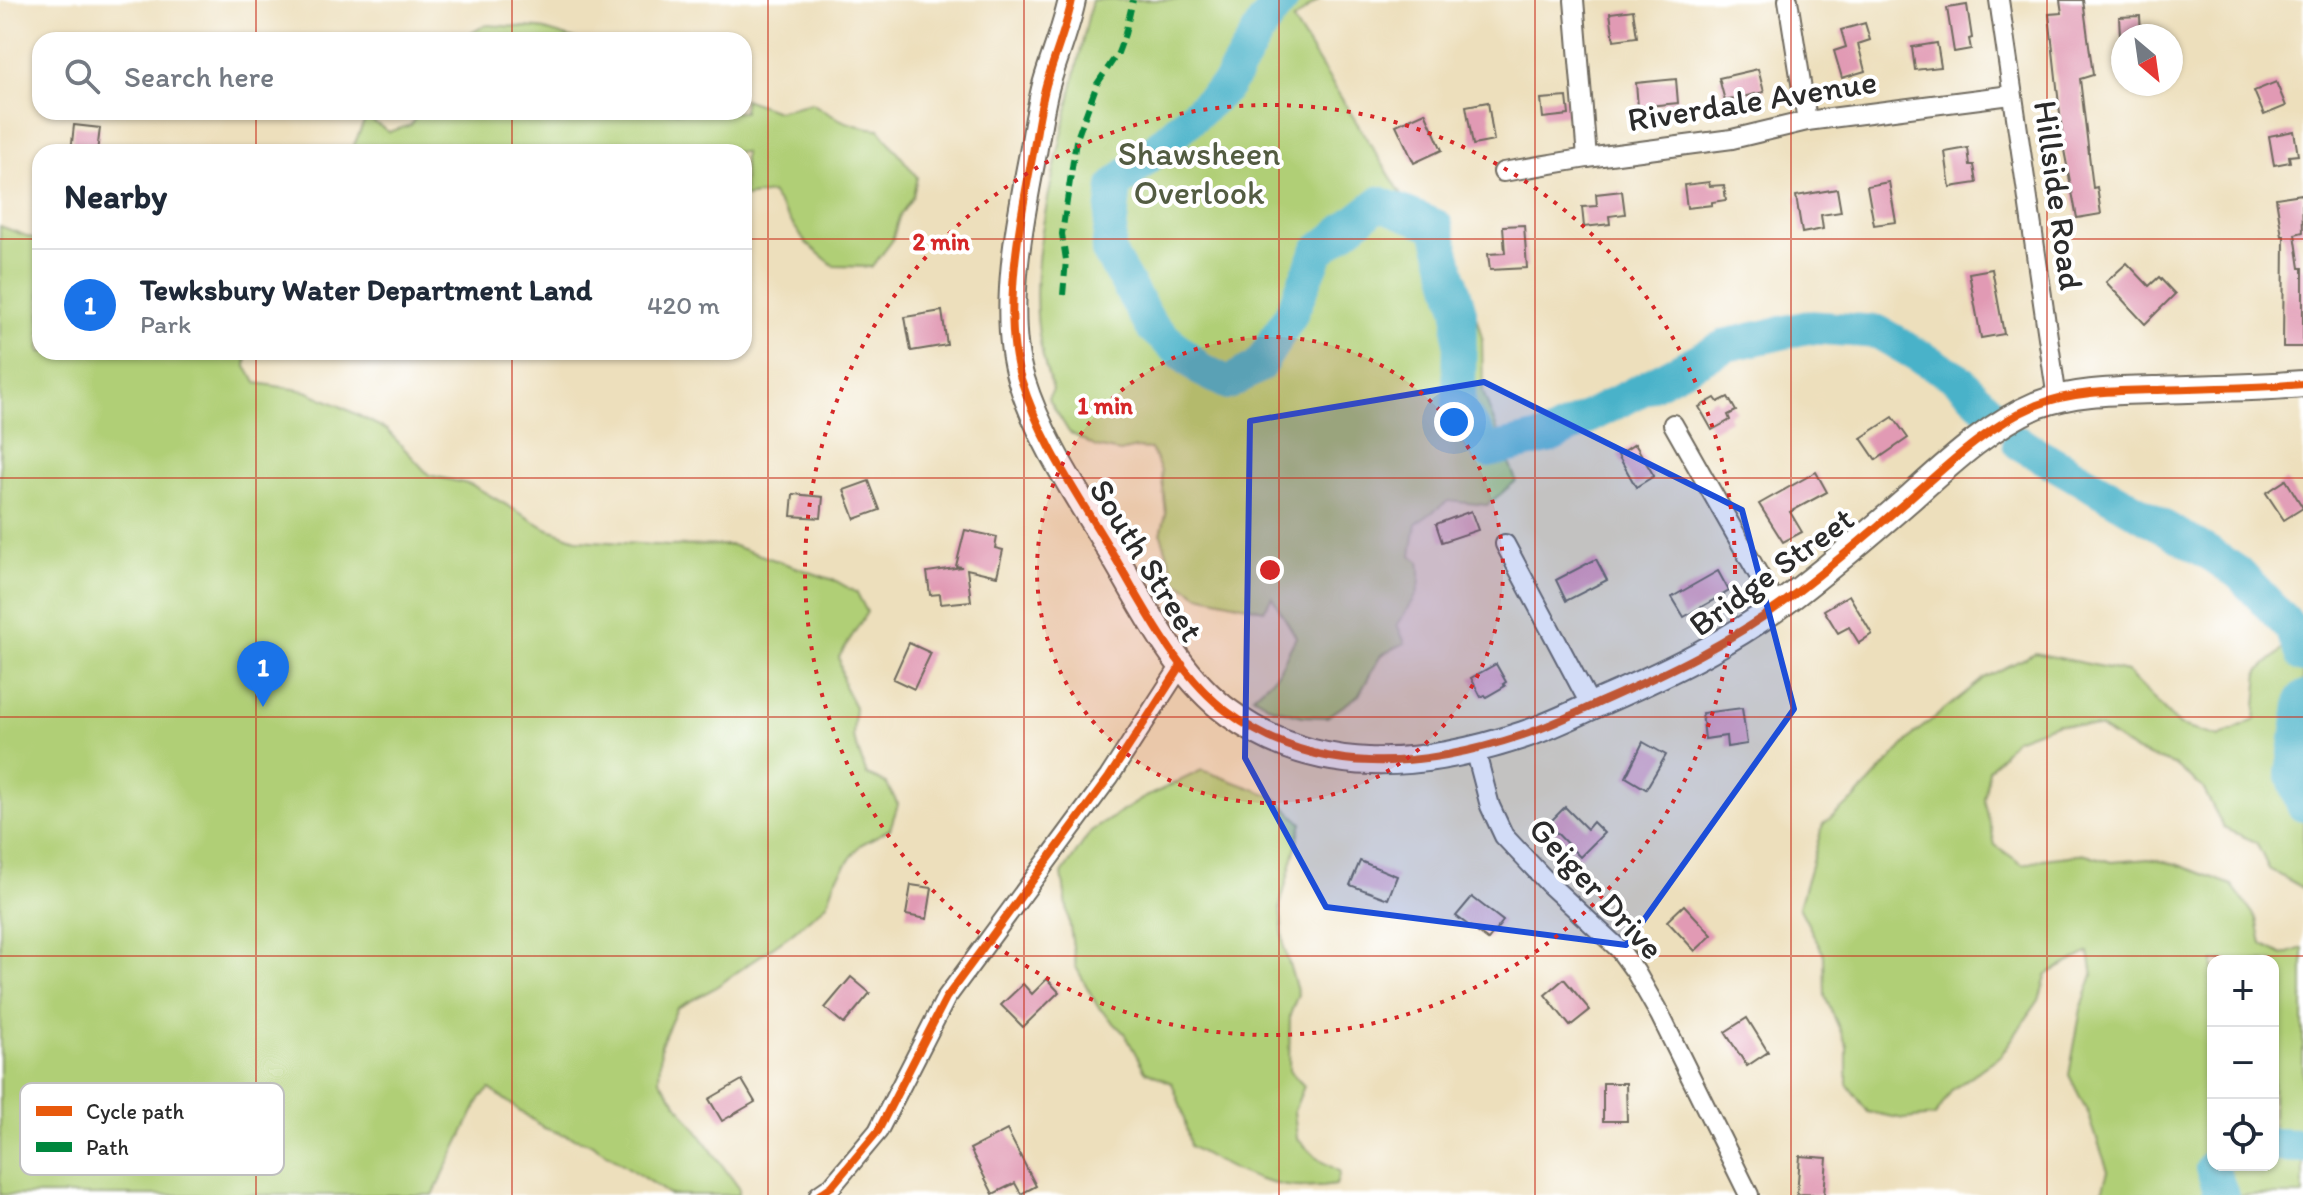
<!DOCTYPE html>
<meta charset="utf-8">
<style>
:root{--surface:#fff;--page:#f6f6f7;--text:#1f2937;--muted:#747a83;--line:#e0e1e3;--accent:#1a73e8}
body{margin:0;font-family:Itim,sans-serif;background:var(--page);color:var(--text)}
.controls{position:absolute;right:24px;bottom:24px;display:grid;overflow:hidden;border-radius:16px;box-shadow:0 2px 6px #0004}
.controls button{width:72px;height:72px;display:grid;place-items:center;padding:0;border:0;border-bottom:2px solid var(--line);background:var(--surface);color:var(--text);font:40px sans-serif}
.compass{position:absolute;left:2111px;top:24px;width:72px;height:72px;border-radius:50%;background:var(--surface);box-shadow:0 2px 6px #0004;rotate:151deg}
.you{position:absolute;left:1454px;top:422px;width:28px;height:28px;margin:-20px;border:6px solid #fff;border-radius:50%;background:#1a73e8;box-shadow:0 0 0 12px #1a73e833}
.badge{display:grid;place-items:center;width:52px;height:52px;border-radius:50%;background:var(--accent);color:#fff;font-size:26px;font-weight:700}
.pin{position:absolute;translate:-50% -66px;filter:drop-shadow(0 2px 4px #0008)}
.pin::after{content:'';position:absolute;top:42px;width:28px;height:24px;background:inherit;clip-path:polygon(0 0,100% 0,50% 100%)}
.list{margin:0;padding:0;list-style:none}
h2{display:flex;justify-content:space-between;align-items:center;height:104px;margin:0;padding:0 32px;font-size:34px}
h2 small{font-size:26px;font-weight:400;color:var(--muted)}
.list li{display:grid;grid-template-columns:52px 1fr auto;gap:24px;align-items:center;box-sizing:border-box;height:112px;padding:0 32px;border-top:2px solid var(--line)}
.list b{display:block;font-size:30px;white-space:nowrap}
.list p{margin:0;font-size:26px;white-space:nowrap;color:var(--muted)}
.list em{font-size:26px;font-style:normal;color:var(--muted)}
.icon{flex:none;width:44px;height:44px;fill:none;stroke:currentColor;stroke-width:2;stroke-linecap:round;stroke-linejoin:round}
.map{position:relative;flex:none;width:2303px;height:1195px;overflow:hidden}
.search{position:absolute;background:var(--surface);box-shadow:0 2px 6px #0004;left:32px;top:32px;width:720px;height:88px;display:flex;align-items:center;gap:20px;box-sizing:border-box;padding:0 28px;border-radius:24px;color:var(--muted);font-size:30px}
.panel{position:absolute;background:var(--surface);box-shadow:0 2px 6px #0004;left:32px;top:144px;width:720px;height:216px;border-radius:24px}
.map>svg:first-child{display:block}
.green{fill:#b0cf76;stroke:#6e7d50;stroke-width:2;fill-rule:evenodd}
.lines{fill:none;stroke-linecap:round;stroke-linejoin:round}
.stream{stroke:#4ab2c9;stroke-width:6}
.river{stroke:#4ab2c9;stroke-width:34}
.building{fill:#e19ab4}
.street-casing{stroke:#6f6a5e;stroke-width:22}
.secondary-casing{stroke:#6f6a5e;stroke-width:30}
.street{stroke:#fff;stroke-width:18}
.secondary{stroke:#fff;stroke-width:26}
.quiet{stroke:#00873e;stroke-width:6;stroke-dasharray:12 6;stroke-linecap:butt}
.cycleway-casing{stroke:#fff;stroke-width:13}
.cycleway{stroke:#e8590c;stroke-width:8}
.marked{fill:#1d4ed8;fill-opacity:0.2;stroke:#1d4ed8;stroke-width:6;stroke-linejoin:round}
.grid{fill:none;stroke:#c8321e;stroke-width:2;stroke-opacity:0.55}
.ring{fill:none;stroke:#d62828;stroke-width:4;stroke-dasharray:4 8}
.labels{text-anchor:middle;stroke-width:8;stroke-linejoin:round;paint-order:stroke}
.street-label{font-size:34px;fill:#2b2b2b;stroke:#fff}
.park-label{font-size:34px;fill:#535c42;stroke:#fff}
.key{fill:#fff;stroke:#bfbfbf;stroke-width:2}
.key-label{font-size:22px;fill:#2b2b2b}
.centre{fill:#d62828;stroke:#fff;stroke-width:4}
.ring-label{font-size:24px;text-anchor:middle;font-weight:bold;fill:#d62828;stroke:#fff;stroke-width:8;stroke-linejoin:round;paint-order:stroke}
</style>
<div class="map">
<svg width="2303" height="1195" viewBox="0 0 2303 1195">
<rect width="100%" height="100%" fill="#fff"/>
<filter id="ink" filterUnits="userSpaceOnUse"><feTurbulence type="fractalNoise" baseFrequency=".0125" numOctaves="2"/><feDisplacementMap in="SourceGraphic" scale="16" xChannelSelector="R" yChannelSelector="G"/><feConvolveMatrix kernelMatrix="1 2 1 2 8 2 1 2 1" color-interpolation-filters="sRGB"/></filter>
<filter id="wash" filterUnits="userSpaceOnUse"><feTurbulence type="fractalNoise" baseFrequency=".006" numOctaves="4" result="noise"/><feDisplacementMap in="SourceGraphic" scale="32" xChannelSelector="R" yChannelSelector="G"/><feGaussianBlur stdDeviation="1.8" result="paint"/><feColorMatrix in="noise" values="0 0 0 0 0 0 0 0 0 0 0 0 0 0 0 0 0 1.4 0 .05"/><feComposite in="paint" operator="in"/></filter>
<g filter="url(#wash)">
<rect width="100%" height="100%" fill="#eddfbc"/>
<!-- green -->
<g class="green">
<path d="M1092 0H1318L1293 21 1404 198 1458 249 1482 338 1483 392 1516 481 1487 505 1448 501 1416 524 1411 555 1419 561C1424 592 1414 600 1397 624L1405 643 1381 655 1359 695 1327 717 1303 716 1273 708 1253 696 1278 673 1296 637 1272 597 1264 610 1199 595 1176 581 1161 534 1166 514 1161 471 1151 449 1136 448 1120 452 1096 447 1069 432 1048 398 1053 390C1021 305 1041 229 1060 144 1070 96 1081 48 1092 0Z"/>
<path d="M485 25 538 28 578 40H460Z"/>
<path d="M744 99 777 111 812 103C834 118 852 127 879 129L917 177 913 196 899 217 892 241 872 267 834 266 806 243 771 193 744 197V152H351L366 117 389 132 411 125 418 112H744Z"/>
<path d="M0 226 40 241V352H247L246 367 257 383 306 391 342 407 387 430 429 475 472 485 546 528 579 540 668 546 731 545 836 581 857 593 867 612 839 657 844 686 855 707 853 736 867 775 886 783 898 804 890 829 860 845 836 879 827 904 791 934 713 989 677 1008 661 1044 659 1079 739 1188V1195H670L592 1144 544 1128 490 1089 481 1097 433 1195H0Z"/>
<path d="M2303 631V888L2269 869 2256 842 2224 828 2203 788 2176 766 2135 751 2100 728 2058 723 2015 739 1989 770 1984 799 1995 845 2023 865 2043 859 2086 854 2111 862 2149 859 2176 864 2232 885 2257 919 2262 944 2283 955 2303 948V1195H2101L2108 1171 2088 1113 2069 1075 2081 1009 2093 975 2089 952 2047 974 2039 1000 2001 1055 1952 1090 1935 1116 1904 1119 1868 1112 1847 1084V1046L1825 996 1824 955 1799 907 1823 824 1856 798 1914 734 1984 678 2035 653 2127 672 2180 726 2219 737 2255 720 2259 671ZM2213 961H2273V1165H2213Z"/>
<path d="M1202 770 1273 796 1302 823 1280 906 1284 947 1298 994 1290 1015 1289 1070 1304 1086 1294 1111 1297 1138 1317 1158 1340 1172 1336 1185C1280 1195 1237 1174 1190 1146L1182 1110 1172 1083 1145 1071 1125 1034 1098 1007 1076 967 1062 874 1091 831 1144 798Z"/>
</g>
<g class="lines">
<!-- stream -->
<path class="stream" d="M2297 731 2303 728"/>
<!-- river -->
<g class="river">
<path d="M1282 0 1264 22 1227 86 1115 186 1108 251 1152 327 1200 369 1228 383 1259 366 1290 316 1318 251 1379 203 1436 226 1460 312 1459 409 1488 451 1552 436 1727 345 1808 327 1878 332 1957 378 1990 411"/>
<path d="M2019 443 2212 555 2240 574 2292 629 2303 656"/>
<path d="M2303 698 2292 773 2303 805"/>
<path d="M2273 1145 2303 1146"/>
<path d="M2214 1165 2212 1168 2222 1195"/>
</g>
</g>
<g id="blocks">
<!-- building -->
<g class="building">
<path d="M2060 0H2083L2093 75 2080 79 2093 188 2097 187 2101 214 2077 218 2064 150 2049 14 2062 13Z"/>
<path d="M1967 5 1972 38 1969 39 1971 49 1954 52 1947 8Z"/>
<path d="M1633 10 1637 37 1614 40 1610 13Z"/>
<path d="M2140 16 2141 34 2120 35 2119 17Z"/>
<path d="M1865 23 1870 40 1858 44 1865 71 1842 78 1834 51 1846 47 1841 30Z"/>
<path d="M1937 43 1941 67 1915 70 1912 47Z"/>
<path d="M1758 69 1764 92 1725 101 1719 78Z"/>
<path d="M1676 79 1678 103 1638 107 1636 83Z"/>
<path d="M2276 82 2286 106 2264 115 2254 91Z"/>
<path d="M1567 97 1569 115 1543 118 1541 99Z"/>
<path d="M1488 102 1494 141 1473 145 1466 106Z"/>
<path d="M1425 112 1442 150 1414 163 1396 125Z"/>
<path d="M74 125 100 128 97 152H71Z"/>
<path d="M2294 131 2298 155 2289 156 2290 162 2274 165 2269 136Z"/>
<path d="M1968 148 1970 165H1974L1977 183 1950 187 1945 152Z"/>
<path d="M1709 182 1710 186 1724 185 1726 200 1712 202V205L1687 208 1684 185Z"/>
<path d="M1889 182 1896 222 1874 225 1867 186Z"/>
<path d="M1837 189 1841 212 1821 215 1823 229 1802 233 1796 196Z"/>
<path d="M1622 191 1625 214 1609 216 1610 224 1584 227 1582 207 1597 206 1596 194Z"/>
<path d="M2302 194 2303 232 2295 234 2300 268H2303V347H2283L2284 236H2282L2276 198Z"/>
<path d="M1524 225 1527 268 1490 270 1488 254 1505 253 1503 226Z"/>
<path d="M2127 263 2149 286 2159 277 2175 294 2145 324 2106 282Z"/>
<path d="M1992 269 2004 334 1981 338 1969 273Z"/>
<path d="M942 311 947 345 911 351 905 317Z"/>
<path d="M1728 397 1736 411 1728 415 1730 420 1712 430 1699 407 1715 398 1718 402Z"/>
<path d="M1893 417 1908 438 1876 460 1861 438Z"/>
<path d="M1635 444 1654 476 1636 487 1618 455Z"/>
<path d="M1816 472 1827 492 1790 512 1802 532 1783 542 1759 504Z"/>
<path d="M2286 480 2303 508 2284 520 2266 493Z"/>
<path d="M869 481 880 510 855 519 844 490Z"/>
<path d="M793 494 823 497 821 518 791 516Z"/>
<path d="M1471 511 1478 530 1442 542 1436 524Z"/>
<path d="M965 530 997 537 995 548 1003 550 997 576 967 569 971 601 941 604 940 594 930 595 927 572 962 567 956 566Z"/>
<path d="M1596 559 1607 580 1566 601 1556 580Z"/>
<path d="M1718 571 1729 591 1684 617 1672 597Z"/>
<path d="M1849 595 1872 634 1859 643 1849 627 1838 633 1824 610Z"/>
<path d="M909 643 931 653 914 689 893 679Z"/>
<path d="M1496 664 1506 682 1503 684 1505 686 1486 697 1485 695 1481 697 1471 678Z"/>
<path d="M1742 708 1747 744 1727 747 1726 736 1705 739 1702 713Z"/>
<path d="M1643 742 1666 755 1646 789 1626 777Z"/>
<path d="M1565 807 1587 829 1593 822 1604 833 1580 857 1548 824Z"/>
<path d="M1360 861 1397 876 1388 899 1350 885Z"/>
<path d="M911 885 932 888 927 919 906 915Z"/>
<path d="M1472 897 1503 921 1488 940 1456 916Z"/>
<path d="M1684 905 1712 935 1695 951 1667 921Z"/>
<path d="M851 977 870 993 844 1024 825 1008Z"/>
<path d="M1047 979 1059 992 1023 1027 1001 1005 1023 984 1032 994Z"/>
<path d="M1564 979 1590 1010 1570 1026 1545 995Z"/>
<path d="M1747 1018 1768 1052 1747 1066 1725 1032Z"/>
<path d="M742 1080 755 1102 722 1121 709 1099Z"/>
<path d="M1603 1083H1626L1627 1121H1603Z"/>
<path d="M1007 1130 1036 1186 1021 1194 1015 1183 993 1194 970 1149Z"/>
<path d="M1800 1156 1827 1158 1824 1195 1797 1194Z"/>
</g>
</g>
</g>
<g filter="url(#ink)">
<use href="#blocks" fill-opacity="0" stroke="#6f6a5e" stroke-width="2"/>
<g class="lines">
<!-- street casing -->
<g class="street-casing">
<g id="street">
<path d="M1574 0 1587 158"/>
<path d="M1788 0 1807 121"/>
<path d="M1999 0 2057 399"/>
<path d="M1503 172 1587 158 1732 139 1807 121 2011 95"/>
<path d="M1673 424 1777 607"/>
<path d="M1505 544 1591 706"/>
<path d="M1475 749 1490 806 1504 836 1550 885 1619 949 1635 971 1660 1015 1749 1195"/>
<path d="M819 1195 832 1186 878 1131 946 998 1109 777 1182 664"/>
</g>
</g>
<!-- secondary casing -->
<g class="secondary-casing">
<path id="secondary" d="M1072 0C1066 29 1054 57 1046 85 1040 108 1037 131 1033 153 1020 219 1001 315 1021 379 1044 453 1091 513 1128 580 1155 627 1185 681 1229 713 1318 779 1424 768 1523 735 1551 726 1578 712 1605 700 1673 670 1727 644 1787 600 1829 568 1870 533 1909 499 1947 465 1989 425 2037 405 2073 391 2116 391 2154 390 2204 388 2254 388 2303 384"/>
</g>
<!-- street -->
<use href="#street" class="street"/>
<!-- secondary -->
<use href="#secondary" class="secondary"/>
<!-- quiet -->
<path class="quiet" d="M1063 295 1066 260 1062 234 1076 141 1097 84 1118 53 1125 34 1133 0"/>
<!-- cycleway casing -->
<g class="cycleway-casing">
<g id="cycleway">
<path d="M1072 0C1066 29 1054 57 1046 85 1040 108 1037 131 1033 153 1020 219 1001 315 1021 379 1044 453 1091 513 1128 580 1155 627 1185 681 1229 713 1318 779 1424 768 1523 735 1551 726 1578 712 1605 700 1673 670 1727 644 1787 600 1829 568 1870 533 1909 499 1947 465 1989 425 2037 405 2073 391 2116 391 2154 390 2204 388 2254 388 2303 384"/>
<path d="M819 1195 832 1186 878 1131 946 998 1109 777 1182 664"/>
</g>
</g>
<!-- cycleway -->
<use href="#cycleway" class="cycleway"/>
</g>
</g>
<!-- marked area -->
<path class="marked" d="M1484 382 1742 510 1794 709 1626 945 1326 907 1245 758 1250 421Z"/>
<!-- grid -->
<path class="grid" d="M256 0V40M512 0V40M768 0V1195M1024 0V1195M1279 0V1195M1535 0V1195M1791 0V1195M2047 0V1195M256 112V152M512 112V152M0 239H40M744 239H2303M256 352V1195M512 352V1195M0 478H2303M0 717H2303M0 956H2303"/>
<!-- distance rings -->
<circle cx="1270" cy="570" r="233" fill="#d62828" fill-opacity=".12"/>
<g class="ring">
<circle cx="1270" cy="570" r="233"/>
<circle cx="1270" cy="570" r="465"/>
</g>
<g class="labels">
<!-- street labels -->
<g class="street-label">
<text transform="translate(1752 100) rotate(-9)" y="12">Riverdale Avenue</text>
<text transform="translate(2059 195) rotate(82)" y="12">Hillside Road</text>
<text transform="translate(1147 560) rotate(58)" y="12">South Street</text>
<text transform="translate(1771 571) rotate(-36)" y="12">Bridge Street</text>
<text transform="translate(1597 888) rotate(47)" y="12">Geiger Drive</text>
</g>
<!-- park labels -->
<g class="park-label">
<text x="1199" y="165">Shawsheen<tspan x="1199" dy="39">Overlook</tspan></text>
</g>
</g>
<!-- legend -->
<rect x="20" y="1083" width="264" height="92" rx="12" class="key"/>
<rect x="36" y="1106" width="36" height="10" fill="#e8590c"/>
<rect x="36" y="1142" width="36" height="10" fill="#00873e"/>
<g class="key-label">
<text x="86" y="1119">Cycle path</text>
<text x="86" y="1155">Path</text>
</g>
<circle cx="1270" cy="570" r="12" class="centre"/>
<g class="ring-label">
<text x="941" y="250">2 min</text>
<text x="1105" y="414">1 min</text>
</g>
</svg>
<div class="controls">
<button>+</button>
<button>−</button>
<button><svg class="icon" aria-label="locate" viewBox="0 0 24 24"><circle cx="12" cy="12" r="6"/><path d="M12 2v4M12 18v4M2 12h4M18 12h4"/></svg></button>
</div>
<svg class="compass" viewBox="-18 -18 36 36"><path d="M0-13l5 13h-10z" fill="#e53935"/><path d="M0 13l5-13h-10z" fill="#747a83"/></svg>
<div class="you"></div>
<div class="pin badge" style="left:263px;top:707px">1</div>
<div class="search"><svg class="icon" aria-label="search" viewBox="0 0 24 24"><circle cx="10" cy="10" r="6"/><path d="M15 15l6 6"/></svg>Search here</div>
<section class="panel">
<h2>Nearby<small></small></h2>
<ul class="list">
<li><span class="badge">1</span><div><b>Tewksbury Water Department Land</b><p>Park</p></div><em>420 m</em></li>
</ul>
</section>
</div>
